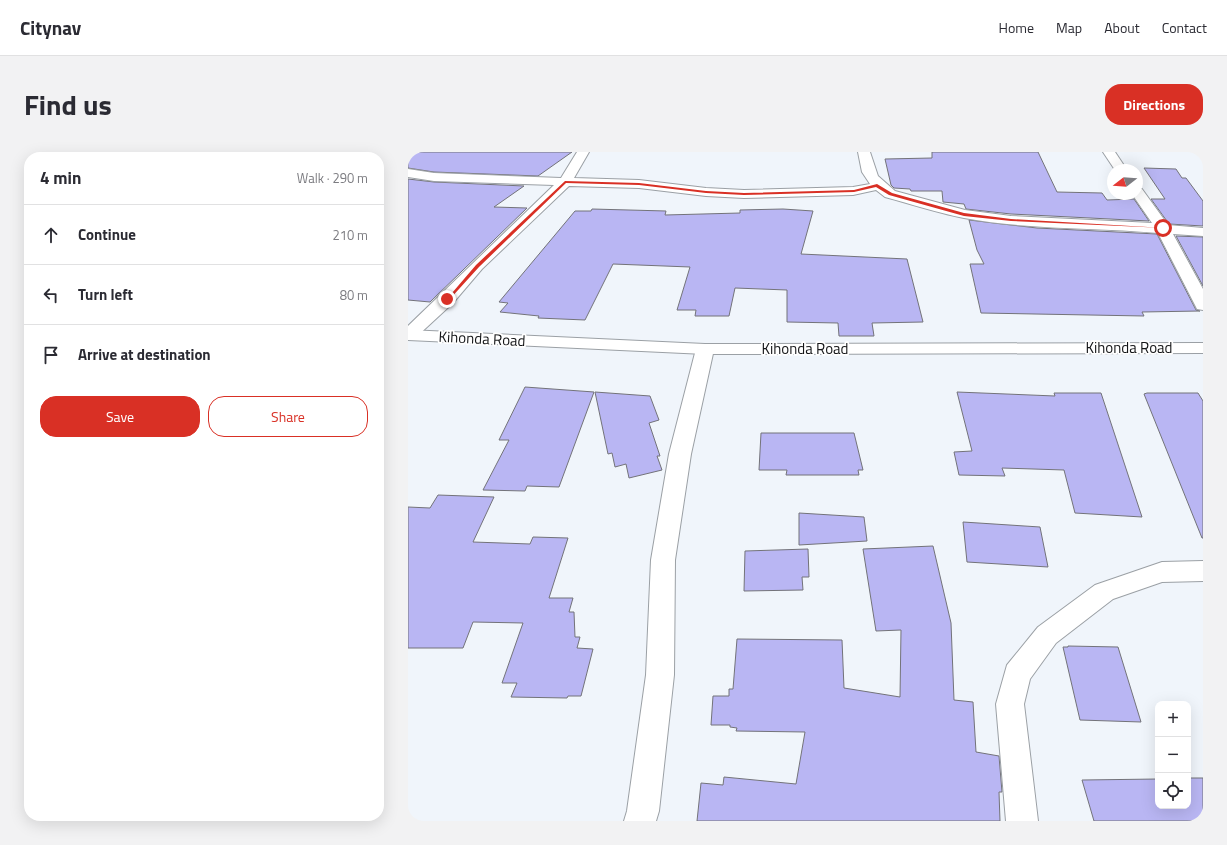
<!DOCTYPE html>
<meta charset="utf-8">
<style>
:root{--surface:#fff;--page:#f2f2f3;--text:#2b2b33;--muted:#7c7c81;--line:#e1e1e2;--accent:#d93025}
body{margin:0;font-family:"Titillium Web",sans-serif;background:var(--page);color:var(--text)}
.controls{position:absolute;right:12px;bottom:12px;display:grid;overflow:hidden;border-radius:8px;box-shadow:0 4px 16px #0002}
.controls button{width:36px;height:36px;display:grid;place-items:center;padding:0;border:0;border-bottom:1px solid var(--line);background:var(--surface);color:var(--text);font:20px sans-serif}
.compass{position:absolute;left:699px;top:12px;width:36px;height:36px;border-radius:50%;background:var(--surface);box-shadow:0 4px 16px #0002;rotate:253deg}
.stop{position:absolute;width:12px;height:12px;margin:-9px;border:3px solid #d93025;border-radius:50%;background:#fff}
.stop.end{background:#d93025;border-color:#fff;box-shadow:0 1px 4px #0008}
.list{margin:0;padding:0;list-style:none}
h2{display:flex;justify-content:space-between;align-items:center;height:52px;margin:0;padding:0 16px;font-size:17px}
h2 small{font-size:13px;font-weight:400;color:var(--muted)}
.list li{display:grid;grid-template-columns:26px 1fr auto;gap:12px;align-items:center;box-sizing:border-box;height:60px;padding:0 16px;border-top:1px solid var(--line)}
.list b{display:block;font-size:15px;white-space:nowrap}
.list em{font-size:13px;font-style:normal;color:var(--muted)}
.actions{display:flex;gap:8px;padding:12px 16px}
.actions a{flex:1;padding:9px 0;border:1px solid var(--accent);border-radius:16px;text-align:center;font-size:14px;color:var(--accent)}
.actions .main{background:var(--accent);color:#fff}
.icon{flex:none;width:22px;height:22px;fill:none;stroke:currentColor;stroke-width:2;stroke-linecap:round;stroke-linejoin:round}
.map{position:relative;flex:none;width:795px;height:669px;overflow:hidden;border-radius:16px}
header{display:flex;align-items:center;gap:24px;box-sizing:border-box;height:56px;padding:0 20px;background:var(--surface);border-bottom:1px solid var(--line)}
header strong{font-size:19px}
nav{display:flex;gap:22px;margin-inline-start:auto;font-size:14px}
.intro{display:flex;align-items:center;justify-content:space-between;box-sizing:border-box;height:96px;padding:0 24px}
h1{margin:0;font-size:28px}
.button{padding:10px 18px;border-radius:16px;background:var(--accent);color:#fff;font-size:14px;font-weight:700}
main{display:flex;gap:24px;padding:0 24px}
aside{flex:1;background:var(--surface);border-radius:16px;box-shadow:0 4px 16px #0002}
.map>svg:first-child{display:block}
.building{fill:#b9b6f3;stroke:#737379}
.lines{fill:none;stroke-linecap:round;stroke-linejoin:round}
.minor-casing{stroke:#9ba0a5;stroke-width:2}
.tertiary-casing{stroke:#9ba0a5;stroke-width:2}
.minor{fill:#fff;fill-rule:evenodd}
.tertiary{fill:#fff;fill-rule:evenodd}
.route{fill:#d93025}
.labels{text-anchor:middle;stroke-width:3.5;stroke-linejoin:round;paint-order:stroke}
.street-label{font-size:15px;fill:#151618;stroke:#fff}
</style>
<header>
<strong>Citynav</strong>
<nav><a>Home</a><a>Map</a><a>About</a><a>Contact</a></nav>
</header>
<div class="intro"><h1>Find us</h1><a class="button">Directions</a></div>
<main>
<aside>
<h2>4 min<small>Walk · 290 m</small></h2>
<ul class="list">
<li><svg class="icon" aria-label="ahead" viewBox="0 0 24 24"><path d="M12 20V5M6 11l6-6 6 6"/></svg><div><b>Continue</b></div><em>210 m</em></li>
<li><svg class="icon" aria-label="left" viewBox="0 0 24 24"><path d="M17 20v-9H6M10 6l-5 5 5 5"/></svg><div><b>Turn left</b></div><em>80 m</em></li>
<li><svg class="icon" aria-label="arrive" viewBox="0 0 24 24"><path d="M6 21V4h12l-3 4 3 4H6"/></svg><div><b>Arrive at destination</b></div></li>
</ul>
<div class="actions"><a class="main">Save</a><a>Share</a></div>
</aside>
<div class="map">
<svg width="795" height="669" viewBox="0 0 795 669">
<rect width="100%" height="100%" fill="#f0f5fb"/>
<!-- building -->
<g class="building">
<path d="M0 0H164L130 24 26 20 0 16Z"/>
<path d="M524 0H630L649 40 694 41 699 48 726 47 741 69 603 62 558 57 556 52 535 50 534 39H503L502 37 486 36 483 33 477 7 524 6Z"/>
<path d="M736 16 768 17 774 26H778L795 49V74L761 72 743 47H757Z"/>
<path d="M0 27 26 30 116 34 86 55 119 56 22 150 0 148Z"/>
<path d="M184 57 258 59 257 63 332 61V58L375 57 405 59 393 102 499 107 515 170 464 171 466 184H431L430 171 379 170V138L327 136 321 164H287L288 158H269L282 115 205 112 177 168 130 166 131 164 92 160 100 151 91 150 167 59H183Z"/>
<path d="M561 68 629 76 749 82 788 158 792 159 734 160 736 164 573 161 562 112H576L569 98Z"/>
<path d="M768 84 795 85V134Z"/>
<path d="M117 235 186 240 151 335 119 334 117 339 75 338 101 288H91Z"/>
<path d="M187 240 242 244 251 268 241 271 252 304H249L254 318 221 326 218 312 207 315 204 301 200 302Z"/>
<path d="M549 240 647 244 646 241H693L734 365 667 361 656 318 594 316 597 324 551 323 546 300 564 299Z"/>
<path d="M739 241H790L795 249V386H794L736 242Z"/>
<path d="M353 281H446L455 318H450L451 323H378L379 318H351Z"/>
<path d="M30 343 86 345 65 390 122 392 125 385 160 386 141 446H165L161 460H166L167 485H172L169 496 185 497 173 544H160L159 546 103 545 109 531H94L115 471 65 470 55 496H0V355L22 356Z"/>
<path d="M391 361 456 365 459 389 391 393Z"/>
<path d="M555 370 632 375 640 415 559 410Z"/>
<path d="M525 394 543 471 546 548 565 550 568 600 591 604 594 640H591L592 669H289L293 631 315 633 316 625 388 632 397 580 328 579 329 576 322 575V573H303L305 544H321V537H325L329 487 434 488 436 536 492 545 493 478 468 479 455 397Z"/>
<path d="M400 397 401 425H394L395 438 336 439 337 399Z"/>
<path d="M660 494 710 495 733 570 672 568 655 495H660Z"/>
<path d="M780 626H795V669H686L674 628 750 627V654H780Z"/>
</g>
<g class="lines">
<!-- minor casing -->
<g class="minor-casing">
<g id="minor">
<path d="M169 0H181L166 26 231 28 298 36 336 38 445 35 462 32 454 20 450 0H462L470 24 487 39 557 58 603 64 744 71 724 42H729V36L734 37 760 73 795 76V84L765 82 795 137V158L789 157 787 153 750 81C686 75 620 78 556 66 530 61 503 52 477 45L468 38 445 43 336 46 298 44 231 36 161 34 74 117 45 151 6 187 0 188V174L146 33 26 29 0 25V17L26 21 153 26Z"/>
<path d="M695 0H707L719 18H707Z"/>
<path d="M297 192 303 193 306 197 283 302 267 408 266 523 251 659 248 669H216L219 659 238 523 243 408 261 302 288 197 291 193Z"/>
<path d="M795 409V429L754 430 705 447 648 491 622 527 616 552 630 669H598L588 552 599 513 630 475 687 433 754 410Z"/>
</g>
</g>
<!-- tertiary casing -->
<g class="tertiary-casing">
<path id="tertiary" d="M0 178 297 192 795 191V201L297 202 0 188Z"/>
</g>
<!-- minor -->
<use href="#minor" class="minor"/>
<!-- tertiary -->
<use href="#tertiary" class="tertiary"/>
</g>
<!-- route -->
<path class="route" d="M157 29 231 31 298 39 336 41 446 38 469 32 484 41 556 61 603 67 757 76 603 69 556 64 481 43 468 35 446 40 336 43 298 41 231 33 158 31 71 115 41 148H38L68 113Z"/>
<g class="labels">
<!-- street labels -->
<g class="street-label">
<text transform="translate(74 187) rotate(3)" y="5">Kihonda Road</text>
<text x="721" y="201">Kihonda Road</text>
<text x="397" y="202">Kihonda Road</text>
</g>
</g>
</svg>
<div class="controls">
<button>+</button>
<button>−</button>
<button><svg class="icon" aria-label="locate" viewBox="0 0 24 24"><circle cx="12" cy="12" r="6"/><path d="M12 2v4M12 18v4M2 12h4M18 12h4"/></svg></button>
</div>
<svg class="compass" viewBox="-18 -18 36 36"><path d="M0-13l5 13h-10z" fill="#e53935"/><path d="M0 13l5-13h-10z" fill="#7c7c81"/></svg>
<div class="stop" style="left:755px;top:76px"></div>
<div class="stop end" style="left:39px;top:147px"></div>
</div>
</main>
